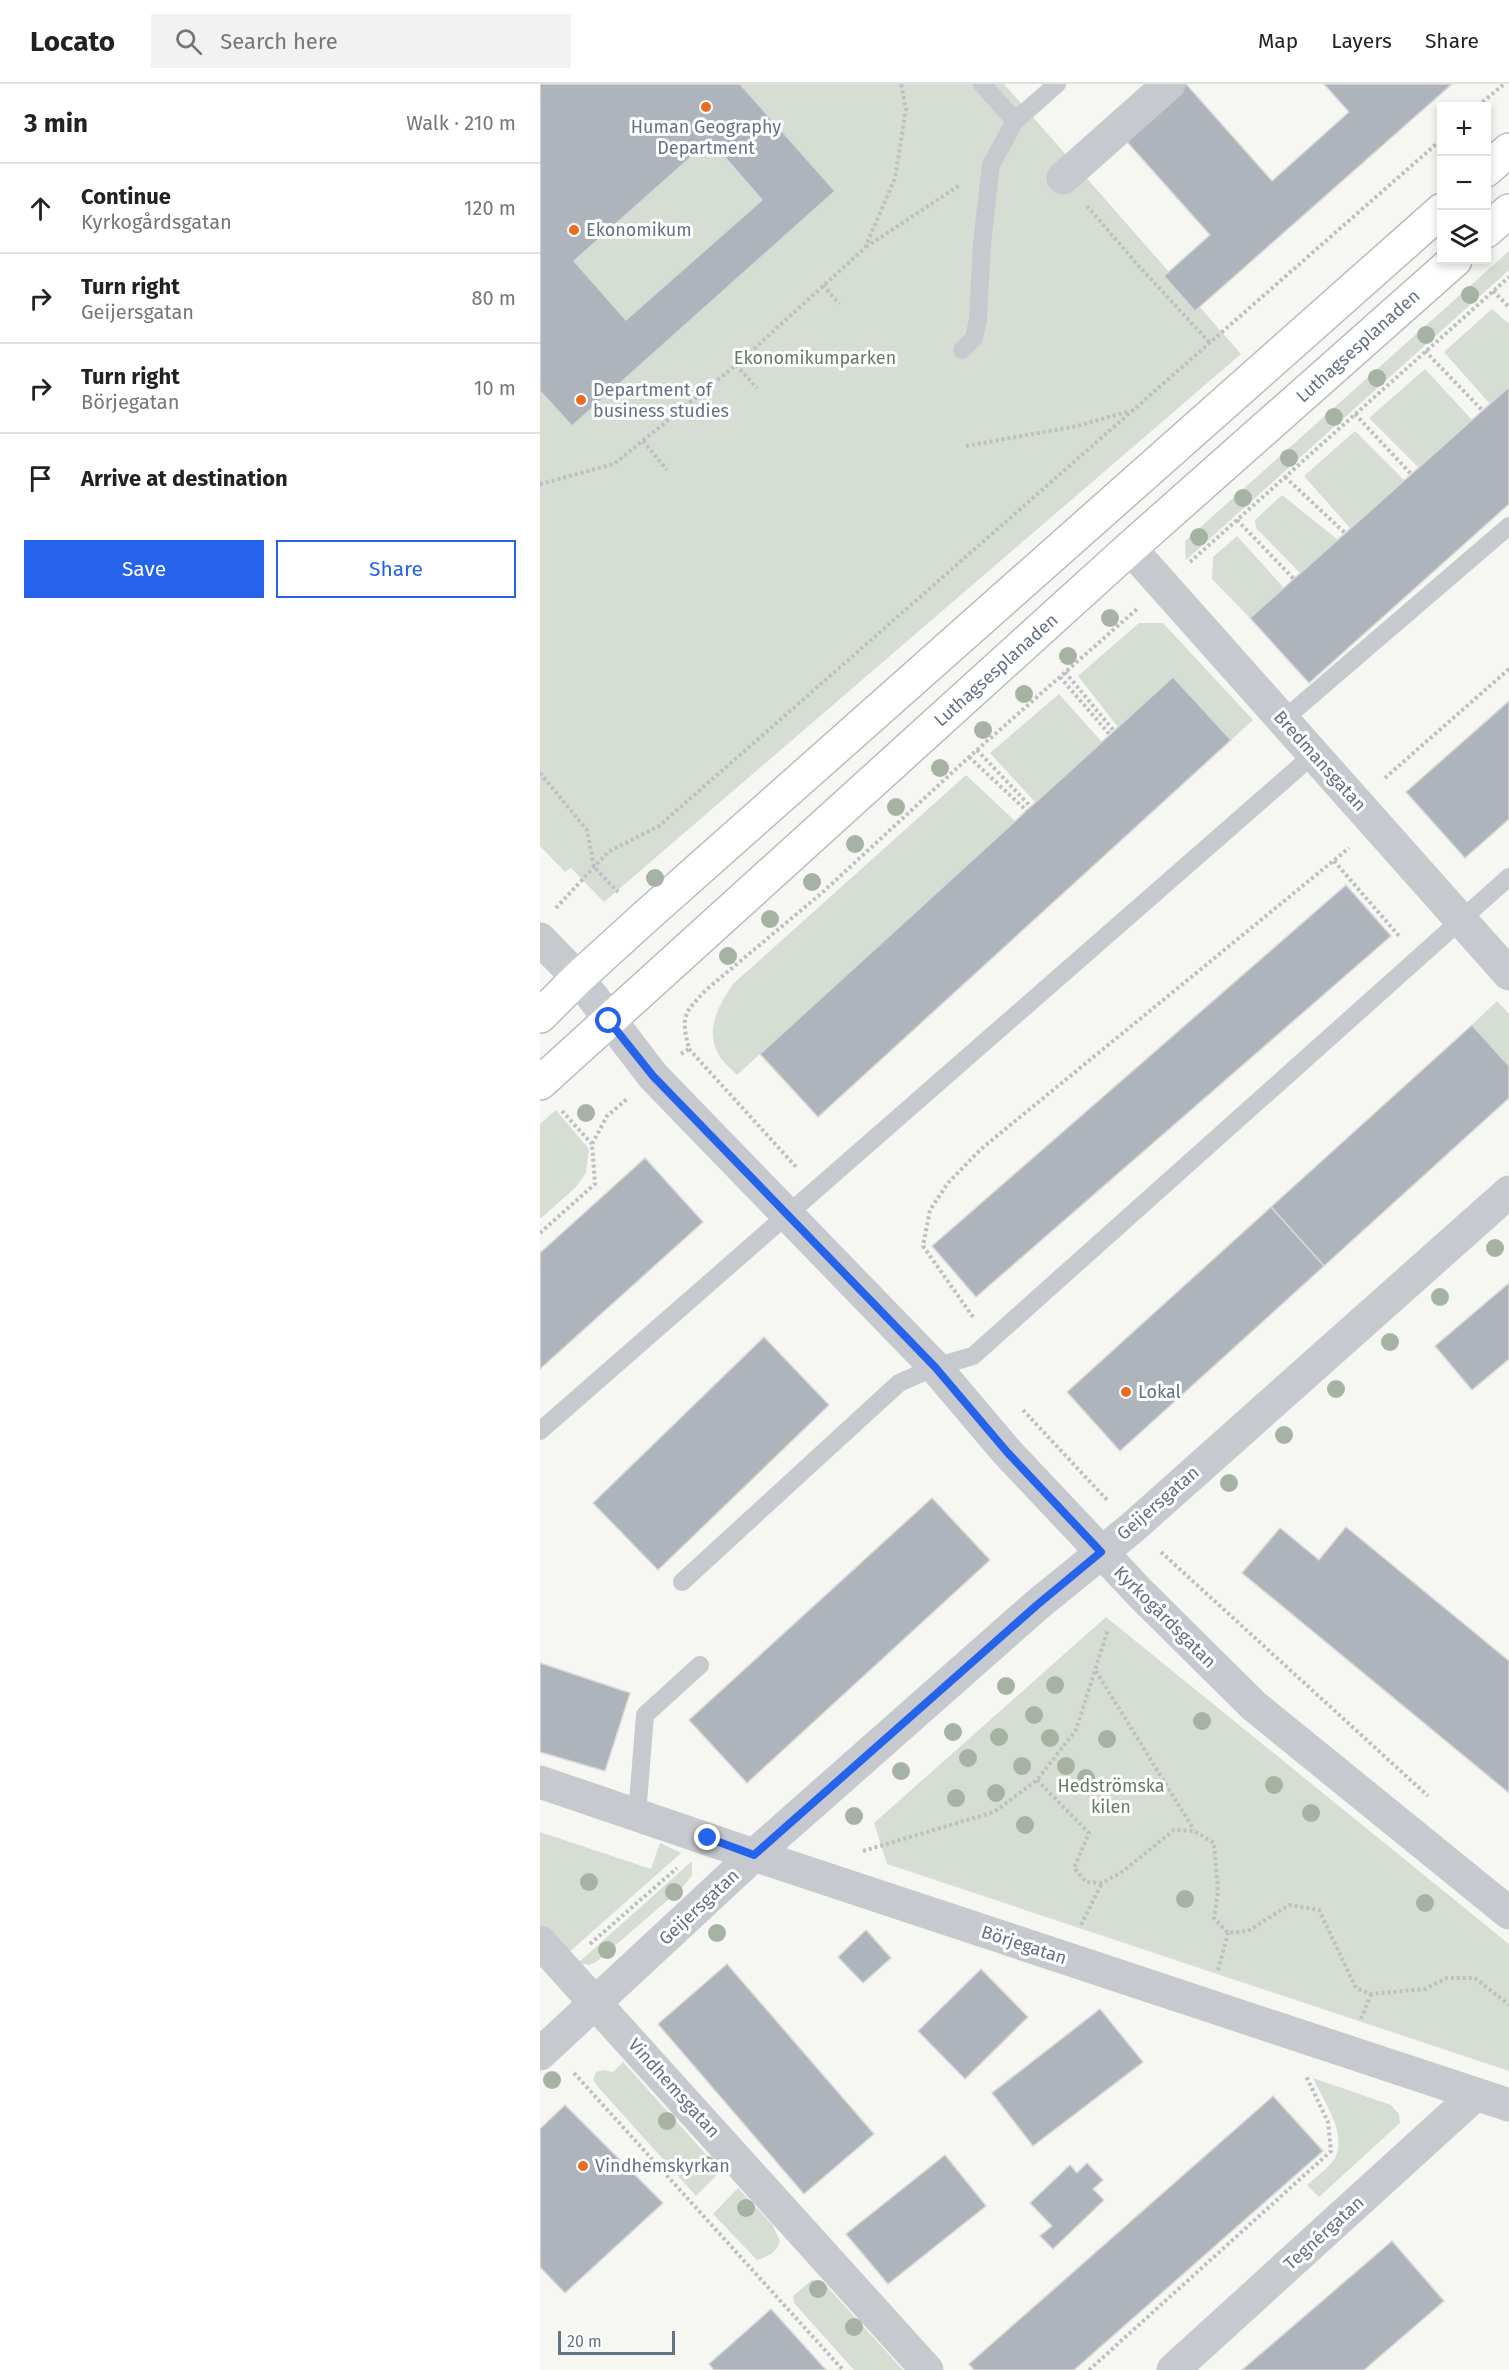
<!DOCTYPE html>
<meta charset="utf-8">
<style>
:root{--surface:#fff;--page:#f2f2f2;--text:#222;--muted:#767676;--line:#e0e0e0;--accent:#2563eb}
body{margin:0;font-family:"Fira Sans",sans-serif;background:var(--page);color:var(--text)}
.controls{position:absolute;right:18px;top:18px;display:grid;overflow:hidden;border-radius:0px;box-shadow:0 3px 9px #0003}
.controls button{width:54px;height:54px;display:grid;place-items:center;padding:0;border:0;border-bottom:2px solid var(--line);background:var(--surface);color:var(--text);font:30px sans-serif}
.scale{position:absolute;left:18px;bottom:15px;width:117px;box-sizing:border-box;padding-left:6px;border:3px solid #647285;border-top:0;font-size:16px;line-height:21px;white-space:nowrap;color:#647285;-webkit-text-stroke:4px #fff;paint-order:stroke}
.stop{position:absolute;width:18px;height:18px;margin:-14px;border:4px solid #2563eb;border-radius:50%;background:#fff}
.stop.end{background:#2563eb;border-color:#fff;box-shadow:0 2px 6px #0008}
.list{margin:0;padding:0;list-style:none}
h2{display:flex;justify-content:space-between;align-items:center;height:78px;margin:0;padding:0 24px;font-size:26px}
h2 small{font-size:20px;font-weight:400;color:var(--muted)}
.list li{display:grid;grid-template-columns:39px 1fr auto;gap:18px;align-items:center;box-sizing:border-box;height:90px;padding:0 24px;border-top:2px solid var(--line)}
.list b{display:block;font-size:22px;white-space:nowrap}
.list p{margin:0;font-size:20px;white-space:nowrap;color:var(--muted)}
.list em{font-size:20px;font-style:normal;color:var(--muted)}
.actions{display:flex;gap:12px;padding:18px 24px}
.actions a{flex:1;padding:14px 0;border:2px solid var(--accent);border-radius:0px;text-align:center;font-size:21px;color:var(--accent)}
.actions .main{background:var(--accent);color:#fff}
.icon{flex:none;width:33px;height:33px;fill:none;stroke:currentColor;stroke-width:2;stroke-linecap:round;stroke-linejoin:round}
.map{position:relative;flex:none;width:969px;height:2286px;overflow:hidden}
header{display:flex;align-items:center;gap:36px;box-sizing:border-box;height:84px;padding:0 30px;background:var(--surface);border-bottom:2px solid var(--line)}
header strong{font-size:28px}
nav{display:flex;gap:33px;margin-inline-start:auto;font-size:21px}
.search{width:420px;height:54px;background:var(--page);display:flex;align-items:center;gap:15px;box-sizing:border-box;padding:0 21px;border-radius:0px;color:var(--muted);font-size:22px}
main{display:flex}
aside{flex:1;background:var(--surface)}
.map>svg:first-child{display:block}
.green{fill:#d6ded4}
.building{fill:#aeb4bc;stroke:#d8d8d6;stroke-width:1.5;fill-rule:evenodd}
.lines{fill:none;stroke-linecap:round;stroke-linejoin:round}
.secondary-casing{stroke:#b8bcc1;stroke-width:36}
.path{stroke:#bdbfc2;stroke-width:4;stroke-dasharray:3 3;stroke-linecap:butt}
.service{stroke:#c6c9cd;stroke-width:18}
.minor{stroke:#c6c9cd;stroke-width:33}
.tertiary{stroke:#c6c9cd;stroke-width:33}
.secondary{stroke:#fff;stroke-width:33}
.tree{fill:#a6b3a4}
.route{stroke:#2563eb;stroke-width:8}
.poi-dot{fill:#e96c21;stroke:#fff;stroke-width:2}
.labels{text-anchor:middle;stroke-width:6;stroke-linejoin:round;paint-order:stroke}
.poi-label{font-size:18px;fill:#647285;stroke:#fff;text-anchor:start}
.street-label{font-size:18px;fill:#647285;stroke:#fff}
.park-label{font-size:18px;fill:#657c64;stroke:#fff}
</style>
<header>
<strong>Locato</strong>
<div class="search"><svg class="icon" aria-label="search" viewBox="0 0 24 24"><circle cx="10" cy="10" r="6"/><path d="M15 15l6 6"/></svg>Search here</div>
<nav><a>Map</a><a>Layers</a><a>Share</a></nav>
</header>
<main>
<aside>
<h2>3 min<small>Walk · 210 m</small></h2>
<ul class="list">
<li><svg class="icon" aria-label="ahead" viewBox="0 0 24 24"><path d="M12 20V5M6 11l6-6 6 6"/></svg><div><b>Continue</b><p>Kyrkogårdsgatan</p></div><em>120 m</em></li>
<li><svg class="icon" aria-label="right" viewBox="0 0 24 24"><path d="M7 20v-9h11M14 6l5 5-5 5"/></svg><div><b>Turn right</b><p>Geijersgatan</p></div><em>80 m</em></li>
<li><svg class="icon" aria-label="right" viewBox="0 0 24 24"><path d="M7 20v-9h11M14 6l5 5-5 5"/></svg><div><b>Turn right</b><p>Börjegatan</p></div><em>10 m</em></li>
<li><svg class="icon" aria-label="arrive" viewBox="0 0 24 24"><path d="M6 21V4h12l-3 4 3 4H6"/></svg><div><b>Arrive at destination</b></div></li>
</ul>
<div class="actions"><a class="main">Save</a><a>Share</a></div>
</aside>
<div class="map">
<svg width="969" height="2286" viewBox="0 0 969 2286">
<rect width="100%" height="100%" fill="#f6f7f3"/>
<!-- green -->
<g class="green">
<path d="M0 0H464L701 270 64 818 31 784 25 788 0 762Z"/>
<path d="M969 167V186L646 476 645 457Z"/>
<path d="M952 225 969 240V303L950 320 904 268Z"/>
<path d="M885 285 932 336 878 383 829 334Z"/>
<path d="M815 347 864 396 810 444 764 392Z"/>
<path d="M742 411 798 456 760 489 716 444 715 436Z"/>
<path d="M697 452 744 504 710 534 672 495 673 473Z"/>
<path d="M599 539H623L713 636 691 656 633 593 578 643 538 592Z"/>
<path d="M519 610 562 658 495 718 450 669Z"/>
<path d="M426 691 475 737 197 991C191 985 182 977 178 970 165 944 179 921 193 900Z"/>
<path d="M957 917 969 930V982L932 941Z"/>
<path d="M16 1026 49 1065 46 1089 36 1103 0 1135V1040Z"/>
<path d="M566 1533 969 1860V1987L347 1780 334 1739Z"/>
<path d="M0 1748 111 1785 120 1759 141 1769 27 1870 0 1840Z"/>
<path d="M152 1777V1791L143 1803 56 1878 49 1881 38 1879Z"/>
<path d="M83 1978 181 2087 156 2112 60 2005 53 1996 56 1988 63 1986 73 1988Z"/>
<path d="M773 1994 851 2021 859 2030 860 2039 779 2113 767 2101C776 2093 789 2084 795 2074 808 2050 783 2016 773 1994Z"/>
<path d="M198 2104 232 2140 240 2157C236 2169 229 2172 217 2176L173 2130Z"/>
<path d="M272 2196 282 2197 363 2286H314L254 2219 253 2212Z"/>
</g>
<!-- building -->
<g class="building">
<path d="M0 0H200L295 107 32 342 0 307ZM170 56 222 116 86 236 34 177Z"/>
<path d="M638 0H646L732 97 809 28 784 0H912L655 227 624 192 670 151 581 51Z"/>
<path d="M969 303V420L769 599 710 534Z"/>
<path d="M633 593 691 656 278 1033 220 970Z"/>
<path d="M969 617V735L925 774 866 708Z"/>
<path d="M806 801 851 852 436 1213 392 1162Z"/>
<path d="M932 941 969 982V1014L784 1182 731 1123Z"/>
<path d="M105 1074 163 1138 0 1285V1169Z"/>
<path d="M731 1123 784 1182 580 1367 527 1308Z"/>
<path d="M969 1199V1275L932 1306 895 1262Z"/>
<path d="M224 1253 289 1321 118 1486 53 1419Z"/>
<path d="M392 1414 450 1476 207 1699 149 1636Z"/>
<path d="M806 1443 969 1577V1709L702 1489 740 1444 779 1476Z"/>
<path d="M0 1579 90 1609 65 1687 0 1668Z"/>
<path d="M326 1846 351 1874 323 1899 298 1873Z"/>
<path d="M187 1880 334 2050 264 2110 118 1940Z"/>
<path d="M441 1885 488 1933 425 1995 378 1947Z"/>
<path d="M560 1925 603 1978 493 2062 452 2009Z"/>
<path d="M733 2012 783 2067 534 2286H434L429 2280Z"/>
<path d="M25 2021 123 2119 25 2209 0 2183V2045Z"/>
<path d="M405 2071 446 2122 348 2200 306 2150Z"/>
<path d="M547 2079 563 2096 553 2105 564 2116 513 2165 500 2152 512 2142 490 2119 530 2081 537 2089Z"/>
<path d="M852 2157 904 2217 824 2286H702Z"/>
<path d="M231 2225 286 2286H174L169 2280Z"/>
</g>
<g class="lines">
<!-- secondary casing -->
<g class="secondary-casing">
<g id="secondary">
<path d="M946 86 969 66"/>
<path d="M946 147 969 127"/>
<path d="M0 932 38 894 104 834 902 126"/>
<path d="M0 999 590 464 915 176"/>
</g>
</g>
<!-- path -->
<g class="path">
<path d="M938 22 964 0"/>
<path d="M547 122 596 179 670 259"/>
<path d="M326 163 420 101"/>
<path d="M283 201 299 220"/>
<path d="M953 207 969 223"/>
<path d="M885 267 942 326"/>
<path d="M196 281 217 304"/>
<path d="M815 330 871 390"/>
<path d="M103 357 127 386"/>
<path d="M426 362 537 342 590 327"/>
<path d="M745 393 805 449"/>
<path d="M0 400 74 380 196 281 325 164 355 94 366 25 361 0"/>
<path d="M697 436 754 495"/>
<path d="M650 478 969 193"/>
<path d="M525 588 574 647"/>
<path d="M520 593 570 651"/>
<path d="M437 666 491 723"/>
<path d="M429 673 487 727"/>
<path d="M0 689 47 746 54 783 78 808"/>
<path d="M845 694 969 585"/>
<path d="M794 777 860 853"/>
<path d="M16 824 68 768 119 742 902 55"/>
<path d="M149 965 257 1084"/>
<path d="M141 970 149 965C141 932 143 930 167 905L283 808 429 673 597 525"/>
<path d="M22 1027 52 1060"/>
<path d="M0 1149 55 1100 52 1060 67 1032 87 1015"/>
<path d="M433 1233 383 1162 390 1126 408 1099 441 1065 809 764"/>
<path d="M483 1326 568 1417"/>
<path d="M621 1468 888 1712"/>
<path d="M556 1587 654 1746"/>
<path d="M497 1696 549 1749 534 1784 546 1798 562 1799 582 1788 634 1746 654 1747 674 1759 678 1807 674 1834 688 1849 708 1847 749 1821 779 1826 816 1904 831 1910 885 1905 907 1894H935L969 1921"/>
<path d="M323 1767 454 1728 497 1696 536 1646 568 1545"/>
<path d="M541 1841 562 1799"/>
<path d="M50 1860 137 1784"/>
<path d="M678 1886 688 1849"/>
<path d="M821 1935 831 1910"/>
<path d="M34 1989 303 2286"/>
<path d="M549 2286 791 2067 788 2038 766 1992"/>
</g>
<!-- service -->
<g class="service">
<path d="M442 0 475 37"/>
<path d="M422 266 434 254 438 236 442 159 451 81 475 37 517 0"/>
<path d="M743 636 969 442"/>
<path d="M0 1347 774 670"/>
<path d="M142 1498 359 1299 395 1283 433 1272 969 793"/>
<path d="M97 1731 105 1631 160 1581"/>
</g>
<!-- minor -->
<g class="minor">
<path d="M523 94 629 0"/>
<path d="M590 464 969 890"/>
<path d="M0 1698 214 1771 969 2021"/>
<path d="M0 1858 387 2286"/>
<path d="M0 1970 214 1771 497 1521 593 1443 969 1108"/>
<path d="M633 2286 935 2011"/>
</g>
<!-- tertiary -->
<path class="tertiary" d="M0 855 38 894 113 992 395 1283 467 1368 601 1510 714 1622 969 1829"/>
<!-- secondary -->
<use href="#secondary" class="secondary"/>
</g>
<!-- trees -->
<g class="tree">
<circle cx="930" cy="211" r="9"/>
<circle cx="886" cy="251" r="9"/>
<circle cx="837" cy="294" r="9"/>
<circle cx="794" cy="333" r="9"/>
<circle cx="749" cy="374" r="9"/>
<circle cx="703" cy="414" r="9"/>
<circle cx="659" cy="453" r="9"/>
<circle cx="570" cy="534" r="9"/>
<circle cx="528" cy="572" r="9"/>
<circle cx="484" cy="610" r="9"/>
<circle cx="443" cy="646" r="9"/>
<circle cx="400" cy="684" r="9"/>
<circle cx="356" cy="723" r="9"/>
<circle cx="315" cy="760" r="9"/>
<circle cx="115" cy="794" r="9"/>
<circle cx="272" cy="798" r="9"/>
<circle cx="230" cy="835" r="9"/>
<circle cx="188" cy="872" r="9"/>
<circle cx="46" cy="1029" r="9"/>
<circle cx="955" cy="1164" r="9"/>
<circle cx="900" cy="1213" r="9"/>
<circle cx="850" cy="1258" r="9"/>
<circle cx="796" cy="1305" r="9"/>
<circle cx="744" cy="1351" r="9"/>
<circle cx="689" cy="1399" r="9"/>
<circle cx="515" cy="1601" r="9"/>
<circle cx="466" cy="1602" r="9"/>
<circle cx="494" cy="1631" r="9"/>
<circle cx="662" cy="1637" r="9"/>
<circle cx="413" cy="1648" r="9"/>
<circle cx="459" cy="1653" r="9"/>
<circle cx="510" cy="1654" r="9"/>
<circle cx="567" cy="1655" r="9"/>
<circle cx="428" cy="1674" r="9"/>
<circle cx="482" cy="1682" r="9"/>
<circle cx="526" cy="1682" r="9"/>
<circle cx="361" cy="1687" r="9"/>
<circle cx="546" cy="1694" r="9"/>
<circle cx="734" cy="1701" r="9"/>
<circle cx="456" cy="1709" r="9"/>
<circle cx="416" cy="1714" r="9"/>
<circle cx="771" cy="1729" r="9"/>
<circle cx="314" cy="1732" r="9"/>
<circle cx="485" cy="1741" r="9"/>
<circle cx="49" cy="1798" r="9"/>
<circle cx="134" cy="1808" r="9"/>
<circle cx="645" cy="1815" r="9"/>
<circle cx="885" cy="1819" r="9"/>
<circle cx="177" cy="1849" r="9"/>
<circle cx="67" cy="1866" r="9"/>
<circle cx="12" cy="1996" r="9"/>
<circle cx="127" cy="2037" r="9"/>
<circle cx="167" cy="2081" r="9"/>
<circle cx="206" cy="2124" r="9"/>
<circle cx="278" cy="2205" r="9"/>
<circle cx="314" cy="2243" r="9"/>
</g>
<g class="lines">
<!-- route -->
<path class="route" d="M69 937 113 992 395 1283 467 1368 561 1468 497 1521 214 1771 168 1754"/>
</g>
<!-- markers -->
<g class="poi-dot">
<circle cx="166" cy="23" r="6"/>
<circle cx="34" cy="146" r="6"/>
<circle cx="41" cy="316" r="6"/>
<circle cx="586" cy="1308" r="6"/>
<circle cx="43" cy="2082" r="6"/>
</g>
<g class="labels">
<!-- poi labels -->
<g class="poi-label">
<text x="166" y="49" text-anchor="middle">Human Geography<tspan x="166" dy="21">Department</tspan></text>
<text x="46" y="152">Ekonomikum</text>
<text x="53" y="312">Department of<tspan x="53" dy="21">business studies</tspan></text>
<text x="598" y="1314">Lokal</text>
<text x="55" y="2088">Vindhemskyrkan</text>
</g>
<!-- street labels -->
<g class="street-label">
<text transform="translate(818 262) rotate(-42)" y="6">Luthagsesplanaden</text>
<text transform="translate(456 586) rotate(-42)" y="6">Luthagsesplanaden</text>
<text transform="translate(780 677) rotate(48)" y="6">Bredmansgatan</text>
<text transform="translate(618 1419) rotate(-41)" y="6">Geijersgatan</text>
<text transform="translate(625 1533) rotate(45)" y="6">Kyrkogårdsgatan</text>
<text transform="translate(159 1823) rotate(-43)" y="6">Geijersgatan</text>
<text transform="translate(484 1861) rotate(18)" y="6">Börjegatan</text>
<text transform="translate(134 2004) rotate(48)" y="6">Vindhemsgatan</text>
<text transform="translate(784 2149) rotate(-42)" y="6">Tegnérgatan</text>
</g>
<!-- park labels -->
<g class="park-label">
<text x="275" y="280">Ekonomikumparken</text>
<text x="571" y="1708">Hedströmska<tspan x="571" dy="21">kilen</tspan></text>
</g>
</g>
</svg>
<div class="controls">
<button>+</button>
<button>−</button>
<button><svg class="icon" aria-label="layers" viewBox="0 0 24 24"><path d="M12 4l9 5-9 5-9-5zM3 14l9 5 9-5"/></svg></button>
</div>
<div class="scale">20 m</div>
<div class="stop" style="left:69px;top:937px"></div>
<div class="stop end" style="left:168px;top:1754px"></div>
</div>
</main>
